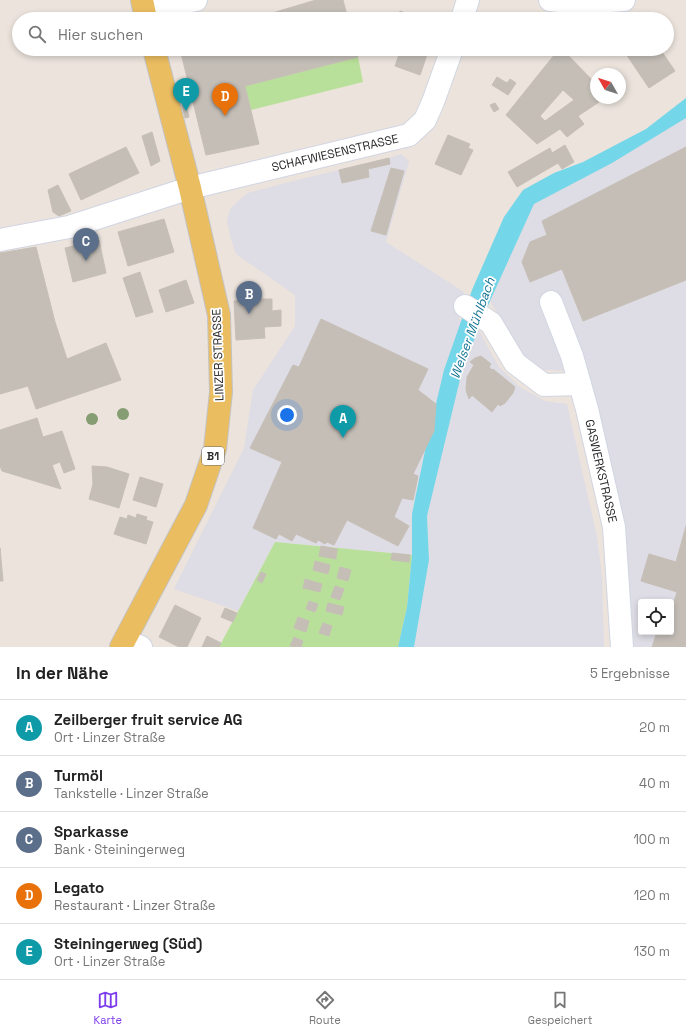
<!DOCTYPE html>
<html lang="de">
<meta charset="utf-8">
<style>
:root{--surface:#fff;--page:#f6f6f6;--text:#222;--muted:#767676;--line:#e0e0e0;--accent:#7c3aed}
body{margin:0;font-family:"Space Grotesk",sans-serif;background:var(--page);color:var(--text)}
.controls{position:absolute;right:12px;bottom:12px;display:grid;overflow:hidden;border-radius:4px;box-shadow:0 2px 6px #0003}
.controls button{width:36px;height:36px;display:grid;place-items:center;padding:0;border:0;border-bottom:1px solid var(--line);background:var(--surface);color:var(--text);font:20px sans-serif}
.compass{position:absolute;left:590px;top:68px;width:36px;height:36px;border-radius:50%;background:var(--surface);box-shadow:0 2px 6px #0003;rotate:309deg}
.you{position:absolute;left:287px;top:415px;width:14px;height:14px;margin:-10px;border:3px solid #fff;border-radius:50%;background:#1a73e8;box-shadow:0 0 0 6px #1a73e833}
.badge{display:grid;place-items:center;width:26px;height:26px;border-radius:50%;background:var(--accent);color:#fff;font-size:13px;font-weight:700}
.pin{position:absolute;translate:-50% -33px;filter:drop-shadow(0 1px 2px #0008)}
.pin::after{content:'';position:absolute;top:21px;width:14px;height:12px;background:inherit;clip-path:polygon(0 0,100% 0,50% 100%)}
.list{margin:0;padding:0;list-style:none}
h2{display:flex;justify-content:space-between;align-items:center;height:52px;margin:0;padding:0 16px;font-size:17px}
h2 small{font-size:13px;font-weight:400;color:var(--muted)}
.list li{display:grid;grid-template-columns:26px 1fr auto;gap:12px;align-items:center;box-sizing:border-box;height:56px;padding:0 16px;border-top:1px solid var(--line)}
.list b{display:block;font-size:15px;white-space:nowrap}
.list p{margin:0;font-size:13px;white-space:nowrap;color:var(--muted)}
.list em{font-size:13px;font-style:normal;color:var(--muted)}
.icon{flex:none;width:22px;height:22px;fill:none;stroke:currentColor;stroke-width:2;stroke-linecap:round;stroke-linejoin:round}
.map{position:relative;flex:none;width:686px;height:647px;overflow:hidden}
.search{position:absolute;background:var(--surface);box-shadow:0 2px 6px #0003;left:12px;right:12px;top:12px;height:44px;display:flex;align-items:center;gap:10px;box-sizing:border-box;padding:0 14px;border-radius:22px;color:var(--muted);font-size:15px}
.sheet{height:332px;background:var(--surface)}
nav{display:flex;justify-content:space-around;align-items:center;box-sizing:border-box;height:56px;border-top:1px solid var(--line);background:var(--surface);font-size:11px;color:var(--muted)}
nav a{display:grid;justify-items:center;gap:2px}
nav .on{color:var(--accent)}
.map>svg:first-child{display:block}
.industrial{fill:#dedce4;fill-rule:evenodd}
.green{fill:#b9e09a}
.water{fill:#73d6e9}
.building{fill:#c4beb7;stroke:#c6bfb6;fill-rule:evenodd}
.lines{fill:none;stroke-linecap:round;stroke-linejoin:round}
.minor-casing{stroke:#d1d6e2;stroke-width:24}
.major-casing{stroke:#c3c3c3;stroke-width:24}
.minor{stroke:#fff;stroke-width:22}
.major{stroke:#ebbd61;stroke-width:22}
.tree{fill:#869d73}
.labels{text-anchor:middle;stroke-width:3.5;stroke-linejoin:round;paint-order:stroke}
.shield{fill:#fff;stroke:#696969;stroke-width:1}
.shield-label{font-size:11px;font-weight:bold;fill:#292929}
.street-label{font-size:12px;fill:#292929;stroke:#fff}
.water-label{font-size:13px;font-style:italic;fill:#137594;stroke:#fff}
</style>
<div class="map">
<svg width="686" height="647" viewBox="0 0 686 647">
<rect width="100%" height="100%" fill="#ebe3dc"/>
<!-- industrial -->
<g class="industrial">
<path d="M686 118V647H629L627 547 584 371 545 370 524 361 490 301 534 204 612 163ZM641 602H671V632H641Z"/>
<path d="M401 154 409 161 386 242 464 292 459 319 478 329 499 367 520 387 545 401 567 404 597 537 602 576 604 647H414L429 560 427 516 413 515 412 555 275 542 238 611 174 589 244 448 253 390 295 326V295L236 254 231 239 227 221 230 209 237 202 248 193 289 182 389 158Z"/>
</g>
<!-- green -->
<g class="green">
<path d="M358 57 363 82 251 110 245 86Z"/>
<path d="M275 542 412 555 407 607 398 647H219Z"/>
</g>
<!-- water -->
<path class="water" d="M686 98V118L612 163 534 204 490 301 463 367 427 516 429 560 414 647H398L407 607 412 555V514L426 446 444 370 472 290 504 217 523 190 554 173 583 162 646 129Z"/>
<!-- building -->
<g class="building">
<path d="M316 0H343L348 19H252Z"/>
<path d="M400 11 413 16 412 19H397Z"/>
<path d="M180 49H356L358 57 245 86 259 144 206 155Z"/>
<path d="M401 49H429L420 75 395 66Z"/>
<path d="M559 49H562L596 84V98H605L578 116 584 124 567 137 560 129 537 144 506 115ZM563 90 574 100 545 121 540 116Z"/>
<path d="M634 49H660L675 71 649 88 626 54Z"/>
<path d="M497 77 507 83 510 79 516 83 508 95 492 85Z"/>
<path d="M495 103 499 109 494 112 490 105Z"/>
<path d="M186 104 189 117 185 118 182 105Z"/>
<path d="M152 132 160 161 151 166 142 136Z"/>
<path d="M448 135 470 144 468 148 473 150 461 175 435 164Z"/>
<path d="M565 145 574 162 562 169 558 163 517 187 508 172 550 148 552 153Z"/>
<path d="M126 147 139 173 81 200 69 174Z"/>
<path d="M686 147V280L583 321 562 269 530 282 522 262 530 242 547 235 542 221Z"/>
<path d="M389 158 390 164 368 169 369 177 342 183 339 170Z"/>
<path d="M391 168 404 171 386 235 371 231Z"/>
<path d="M58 185 71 211 59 216 53 212 48 190Z"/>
<path d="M164 219 174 252 128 266 118 232Z"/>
<path d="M99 240 106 273 73 282 65 248Z"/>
<path d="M36 247 55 322 67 359 106 343 121 380 36 409 28 386 0 394V253Z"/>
<path d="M140 272 153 312 136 317 123 278Z"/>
<path d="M186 280 194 303 166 312 159 290Z"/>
<path d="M262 299 265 338 236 340 234 301Z"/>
<path d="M262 299H272V311L281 310V326L264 327Z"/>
<path d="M321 319 428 369 418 390 436 404 434 431 413 474 418 476 413 500 402 498 394 517 409 526 398 546 347 520 334 545 327 542 325 544 318 540 316 543 296 534 292 541 279 534 276 539 253 528 282 462 250 448 293 365 299 367Z"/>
<path d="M481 356 491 364 489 367 492 370 493 369 515 387 513 393 505 403 500 406 498 404 492 412 472 395 469 399 466 390 467 377 474 365 470 362 475 358Z"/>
<path d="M37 418 43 437 62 431 75 469 64 473 60 462 52 465 61 489 2 471 0 466V430Z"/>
<path d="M92 466 107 467 129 474 119 508 89 499 93 484Z"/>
<path d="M140 477 163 484 156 507 133 500Z"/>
<path d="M137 514 147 517 146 520 153 522 146 544 114 534 120 517 127 519 128 515 136 518Z"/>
<path d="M686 526V647H652L657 632H671V612L677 592 641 581 649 554 676 562Z"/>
<path d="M321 546 337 549 336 559 319 556Z"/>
<path d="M0 548 3 581H0Z"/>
<path d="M392 553 410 555 409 562 391 560Z"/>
<path d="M315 561 330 565 328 574 313 570Z"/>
<path d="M340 567 351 570 348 581 337 578Z"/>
<path d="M261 572 266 574 262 583 257 580Z"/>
<path d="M305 579 322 584 320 592 303 588Z"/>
<path d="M335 586 344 589 340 600 331 597Z"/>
<path d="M309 601 318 604 315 612 306 609Z"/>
<path d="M328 603 344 607 342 615 326 611Z"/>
<path d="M175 605 201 618 187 647H179L159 637Z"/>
<path d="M225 608 237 613 233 622 221 617Z"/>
<path d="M298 617 309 621 306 632 294 628Z"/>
<path d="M323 623 332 626 329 636 319 633Z"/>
<path d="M207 636 221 643 219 647H202Z"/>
<path d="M294 637 303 641 301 647 290 646Z"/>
</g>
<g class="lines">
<!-- minor casing -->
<g class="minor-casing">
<g id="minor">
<path d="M550 0 580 3 624 0"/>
<path d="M144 10 196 0"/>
<path d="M462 19 468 0"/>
<path d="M0 240 69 227 190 188 409 135 425 120 433 102 452 49"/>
<path d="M551 302 572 356 587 409 614 527 622 647"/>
<path d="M465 306 491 323 515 363 544 385 580 384"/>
<path d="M125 640 141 647"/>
</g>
</g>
<!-- major casing -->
<g class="major-casing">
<g id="major">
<path d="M142 0 146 19"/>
<path d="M121 647 196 505 215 449 221 392 219 315 190 188 154 49"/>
</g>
</g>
<!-- minor -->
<use href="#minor" class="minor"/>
<!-- major -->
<use href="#major" class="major"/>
</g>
<!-- trees -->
<g class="tree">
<circle cx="123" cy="414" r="6"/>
<circle cx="92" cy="419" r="6"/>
</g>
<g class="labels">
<!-- shield labels -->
<rect class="shield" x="202" y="447" width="22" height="18" rx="3"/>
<g class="shield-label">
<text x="213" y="460">B1</text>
</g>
<!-- street labels -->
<g class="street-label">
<text transform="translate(335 153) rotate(-13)" y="4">SCHAFWIESENSTRASSE</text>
<text transform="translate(218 355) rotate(-92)" y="4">LINZER STRASSE</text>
<text transform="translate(601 471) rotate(77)" y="4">GASWERKSTRASSE</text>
</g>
<!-- water labels -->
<g class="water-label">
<text transform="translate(472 328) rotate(-70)" y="5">Welser Mühlbach</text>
</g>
</g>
</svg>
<div class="controls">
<button><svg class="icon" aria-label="locate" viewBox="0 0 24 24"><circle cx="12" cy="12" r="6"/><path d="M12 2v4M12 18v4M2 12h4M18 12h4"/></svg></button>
</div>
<svg class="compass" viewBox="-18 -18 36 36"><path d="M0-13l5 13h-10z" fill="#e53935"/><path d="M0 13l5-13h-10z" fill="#767676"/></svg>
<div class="you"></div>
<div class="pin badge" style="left:343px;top:438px;background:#0f9aa8">A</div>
<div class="pin badge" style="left:249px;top:314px;background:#5c6f8a">B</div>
<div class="pin badge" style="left:86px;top:261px;background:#5c6f8a">C</div>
<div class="pin badge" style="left:225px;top:116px;background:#e8710a">D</div>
<div class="pin badge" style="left:186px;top:111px;background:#0f9aa8">E</div>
<div class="search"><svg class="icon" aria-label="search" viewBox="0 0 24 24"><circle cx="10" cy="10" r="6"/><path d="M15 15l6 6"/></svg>Hier suchen</div>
</div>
<section class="sheet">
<h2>In der Nähe<small>5 Ergebnisse</small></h2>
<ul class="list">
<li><span class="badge" style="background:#0f9aa8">A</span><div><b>Zeilberger fruit service AG</b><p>Ort · Linzer Straße</p></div><em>20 m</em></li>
<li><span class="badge" style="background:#5c6f8a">B</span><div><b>Turmöl</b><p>Tankstelle · Linzer Straße</p></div><em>40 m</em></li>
<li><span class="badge" style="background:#5c6f8a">C</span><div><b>Sparkasse</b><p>Bank · Steiningerweg</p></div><em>100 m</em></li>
<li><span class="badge" style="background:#e8710a">D</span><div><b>Legato</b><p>Restaurant · Linzer Straße</p></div><em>120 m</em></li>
<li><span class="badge" style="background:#0f9aa8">E</span><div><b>Steiningerweg (Süd)</b><p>Ort · Linzer Straße</p></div><em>130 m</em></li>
</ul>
</section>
<nav>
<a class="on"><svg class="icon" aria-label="map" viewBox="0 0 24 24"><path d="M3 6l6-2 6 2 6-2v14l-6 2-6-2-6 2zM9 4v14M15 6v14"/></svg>Karte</a>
<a><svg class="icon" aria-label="directions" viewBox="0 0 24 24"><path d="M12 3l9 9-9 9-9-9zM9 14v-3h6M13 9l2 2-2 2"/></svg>Route</a>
<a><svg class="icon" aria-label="saved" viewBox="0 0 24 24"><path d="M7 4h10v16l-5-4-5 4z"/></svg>Gespeichert</a>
</nav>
